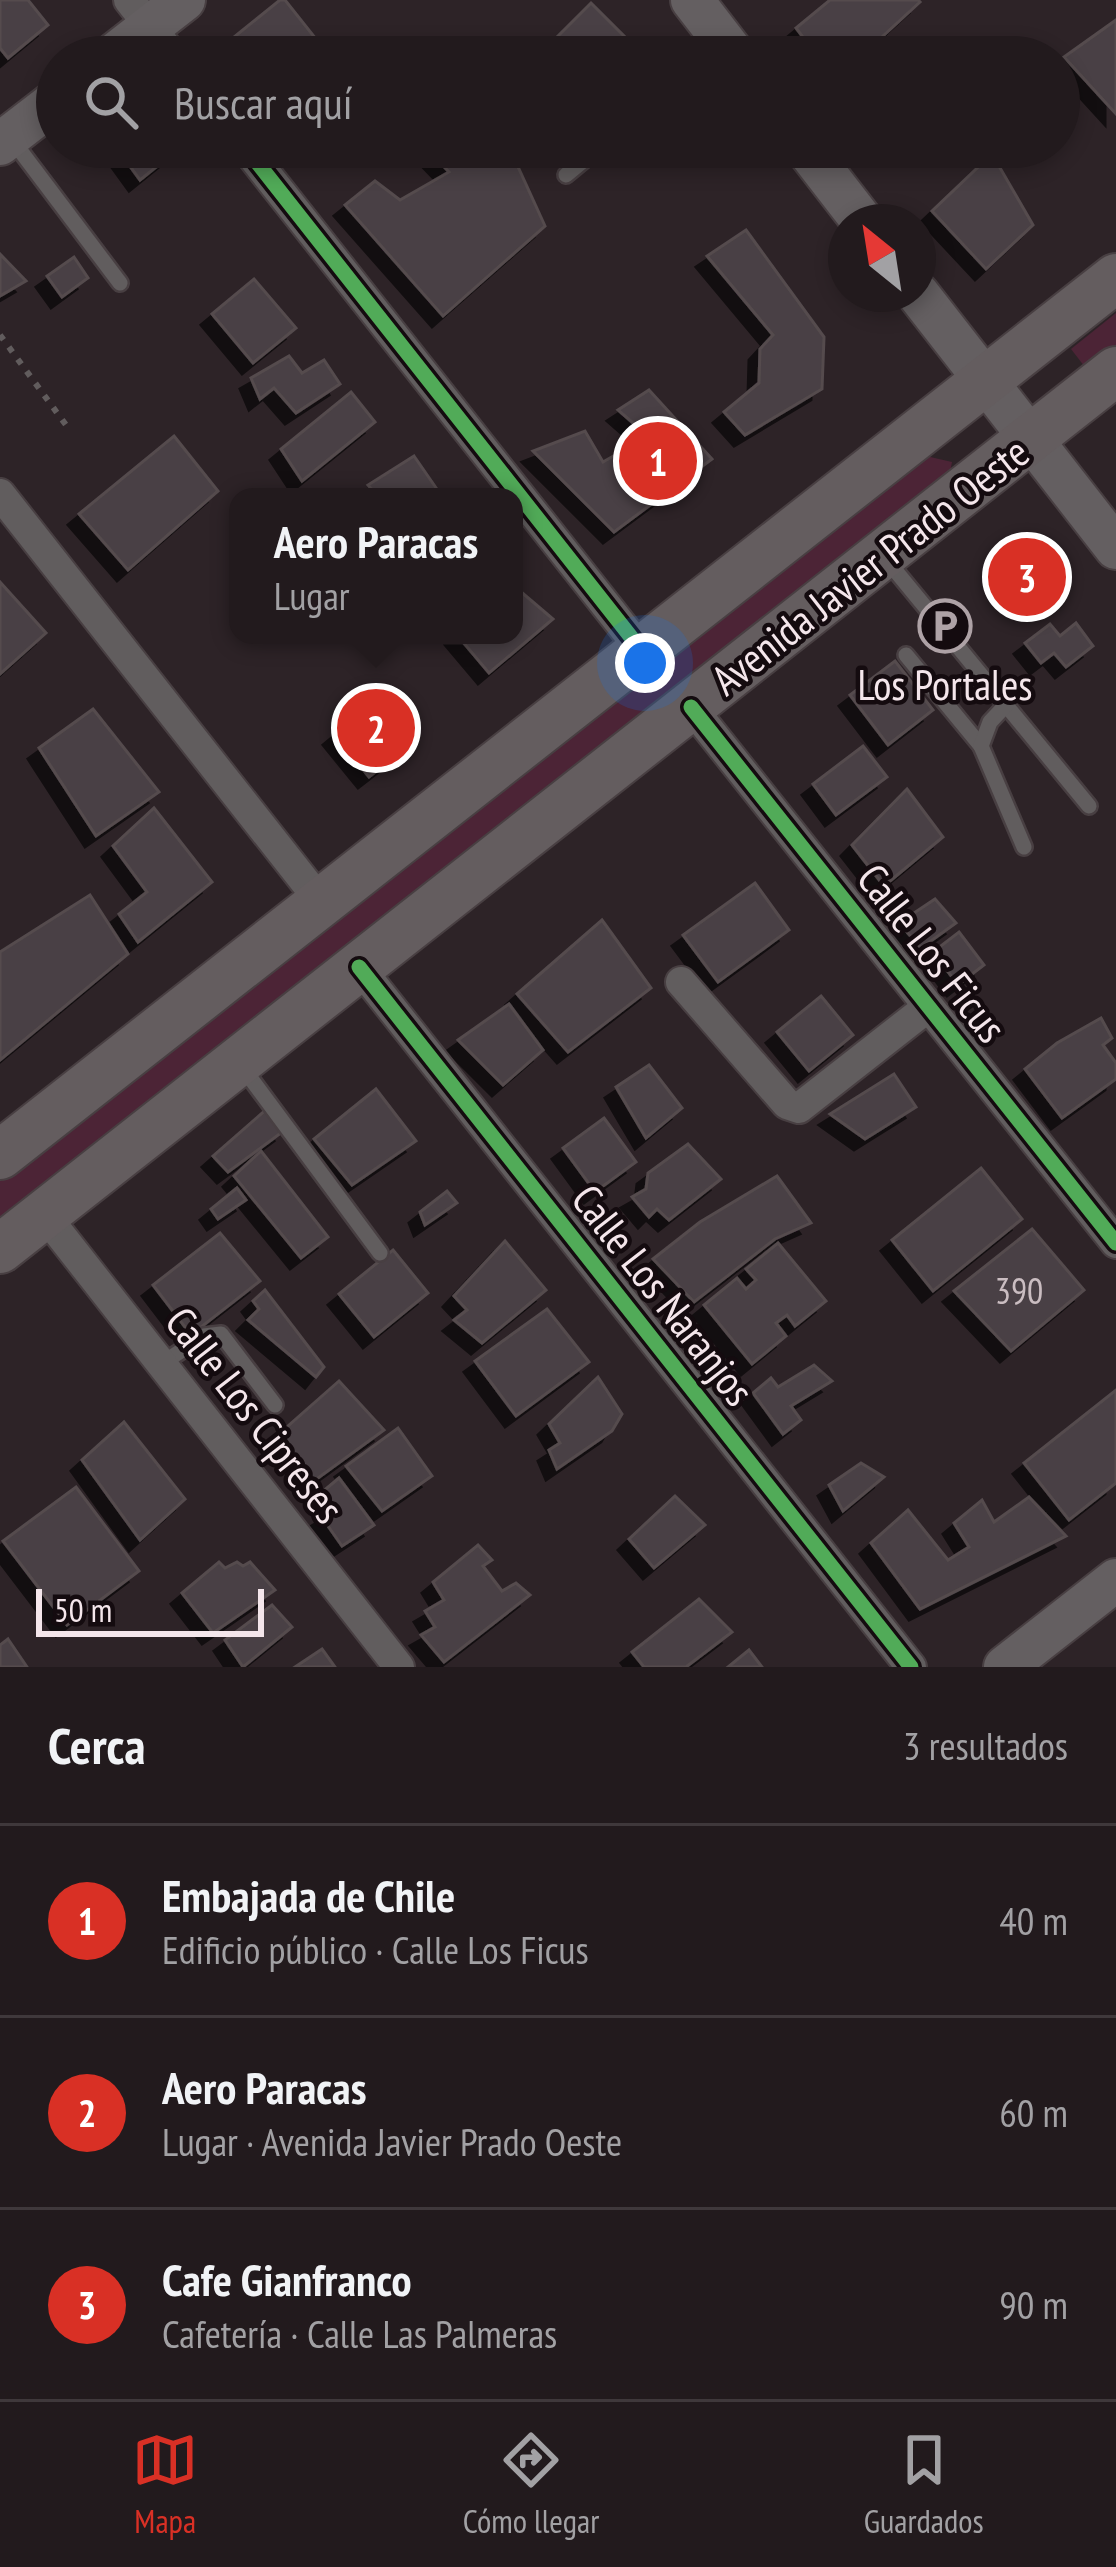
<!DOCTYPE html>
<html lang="es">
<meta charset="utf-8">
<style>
:root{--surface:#221a1d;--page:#2a2326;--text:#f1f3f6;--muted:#a2a1a4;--line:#3f383b;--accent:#d93025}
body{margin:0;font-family:"PT Sans Narrow",sans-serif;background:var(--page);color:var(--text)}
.compass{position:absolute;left:828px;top:204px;width:108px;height:108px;border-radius:50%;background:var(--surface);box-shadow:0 6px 18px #0003;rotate:330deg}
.scale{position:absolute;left:36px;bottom:30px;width:228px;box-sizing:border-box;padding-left:12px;border:6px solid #f4e6eb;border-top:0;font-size:33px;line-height:42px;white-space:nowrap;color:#f4e6eb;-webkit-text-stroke:9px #140b0f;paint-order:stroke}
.you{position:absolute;left:645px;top:663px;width:42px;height:42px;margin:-30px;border:9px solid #fff;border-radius:50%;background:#1a73e8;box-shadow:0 0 0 18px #1a73e833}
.badge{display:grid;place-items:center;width:78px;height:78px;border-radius:50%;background:var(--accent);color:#fff;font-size:39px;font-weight:700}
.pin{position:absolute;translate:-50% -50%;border:6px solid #fff;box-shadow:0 3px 12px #0006}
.popup{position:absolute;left:229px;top:488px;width:294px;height:156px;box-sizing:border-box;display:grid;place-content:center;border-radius:24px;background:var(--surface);filter:drop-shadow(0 3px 9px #0005);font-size:39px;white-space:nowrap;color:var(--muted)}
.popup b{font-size:45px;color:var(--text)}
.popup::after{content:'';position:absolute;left:50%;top:100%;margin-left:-24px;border:24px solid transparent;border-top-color:var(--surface)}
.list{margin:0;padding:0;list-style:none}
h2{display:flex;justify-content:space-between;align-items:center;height:156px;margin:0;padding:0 48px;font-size:51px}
h2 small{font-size:39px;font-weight:400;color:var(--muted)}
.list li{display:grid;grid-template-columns:78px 1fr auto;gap:36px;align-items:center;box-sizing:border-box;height:192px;padding:0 48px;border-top:3px solid var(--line)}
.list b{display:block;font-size:45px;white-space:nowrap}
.list p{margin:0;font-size:39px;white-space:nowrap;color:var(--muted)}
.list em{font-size:39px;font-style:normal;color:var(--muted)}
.icon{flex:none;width:66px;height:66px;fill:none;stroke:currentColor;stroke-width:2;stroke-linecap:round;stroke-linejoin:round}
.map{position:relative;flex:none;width:1116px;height:1667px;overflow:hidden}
.search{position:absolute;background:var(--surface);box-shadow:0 6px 18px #0003;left:36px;right:36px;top:36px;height:132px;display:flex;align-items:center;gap:30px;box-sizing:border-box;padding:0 42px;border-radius:66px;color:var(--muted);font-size:45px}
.sheet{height:732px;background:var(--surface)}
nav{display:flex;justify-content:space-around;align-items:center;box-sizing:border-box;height:168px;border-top:3px solid var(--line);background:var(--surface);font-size:33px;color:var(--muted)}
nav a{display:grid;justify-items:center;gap:6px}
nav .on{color:var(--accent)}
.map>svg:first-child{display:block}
.green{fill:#4c2436}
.building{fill:#4a4144;stroke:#544b4e;stroke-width:3;filter:url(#shadow)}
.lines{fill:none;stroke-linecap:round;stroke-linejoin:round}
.lane-casing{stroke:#483f42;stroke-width:20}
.street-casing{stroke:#483f42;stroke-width:34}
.secondary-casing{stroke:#483f42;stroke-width:46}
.primary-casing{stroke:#483f42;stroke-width:52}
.path{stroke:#615c5d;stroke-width:6;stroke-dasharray:6 9;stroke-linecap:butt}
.lane{stroke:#615d5e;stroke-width:15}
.street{stroke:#615d5e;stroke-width:30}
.secondary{stroke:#645f61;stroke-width:42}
.primary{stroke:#645d5f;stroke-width:48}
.cycleway-casing{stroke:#140b0f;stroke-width:22}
.cycleway{stroke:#51ab58;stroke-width:15}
.labels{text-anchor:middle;stroke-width:9;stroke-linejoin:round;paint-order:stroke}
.number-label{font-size:36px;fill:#cabdc1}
.street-label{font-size:42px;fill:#f4e6eb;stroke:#140b0f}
.poi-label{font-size:42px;fill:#f4e6eb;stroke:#140b0f}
</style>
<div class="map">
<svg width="1116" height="1667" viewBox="0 0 1116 1667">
<defs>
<filter id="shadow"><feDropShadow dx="-11" dy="11" stdDeviation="0" flood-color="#0009"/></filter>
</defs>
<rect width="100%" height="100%" fill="#2d2327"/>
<!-- green -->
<g class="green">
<path d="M1116 313V348L1088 371 1071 349Z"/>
<path d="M926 456 952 462 948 484 0 1226V1181Z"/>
</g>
<!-- building -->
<g class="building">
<path d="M0 0H28L48 25 8 58 0 48Z"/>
<path d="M280 0H285L316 39 294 57H224L218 50Z"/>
<path d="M830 0H918L920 2 860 57H818L796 28Z"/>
<path d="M591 3 630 42 614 57H537Z"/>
<path d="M1116 20V114L1064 57Z"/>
<path d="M116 147H181L140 180Z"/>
<path d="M425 147H509L545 226 443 316 345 205 375 181 400 200 449 172Z"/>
<path d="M992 154 1033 225 986 269 932 211Z"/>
<path d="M746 230 824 337 822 389 745 435 724 412 759 383 760 349 773 335 707 256Z"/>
<path d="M0 254 26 281 0 296Z"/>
<path d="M74 257 88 278 62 297 47 276Z"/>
<path d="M254 279 296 328 253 363 212 314Z"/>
<path d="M289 356 302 373 324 360 340 384 296 413 274 388 260 399 251 378Z"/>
<path d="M649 390 712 459 614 532 533 451 585 431 603 462 648 436 618 410Z"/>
<path d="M351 392 375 422 302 481 281 449Z"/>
<path d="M174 436 218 491 128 570 79 514Z"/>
<path d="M414 456 441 495 378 497 368 485Z"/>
<path d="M1042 547 1062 575 1021 604 1001 575Z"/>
<path d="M0 582 46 633 0 674Z"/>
<path d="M520 591 553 619 489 673 457 635H514V594Z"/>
<path d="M1076 623 1093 646 1066 667 1054 653 1041 663 1025 643 1050 624 1060 636Z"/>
<path d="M895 661 933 710 888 745 850 695Z"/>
<path d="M391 687 419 722 384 750 392 759 369 777 334 734Z"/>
<path d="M93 709 159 792 96 836 39 748Z"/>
<path d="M863 746 887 777 836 815 813 784Z"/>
<path d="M907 789 943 837 884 886 852 845Z"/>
<path d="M154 808 212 882 138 942 119 914 147 892 113 846Z"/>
<path d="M755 883 789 930 718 982 683 935Z"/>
<path d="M90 895 128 954 0 1060V952Z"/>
<path d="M935 899 956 923 921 948 899 923Z"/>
<path d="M602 920 651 988 568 1052 517 994Z"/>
<path d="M959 932 984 965 958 985 933 952Z"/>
<path d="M821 996 853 1035 809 1071 777 1032Z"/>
<path d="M509 1004 543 1050 503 1085 458 1040Z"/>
<path d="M1101 1018 1112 1038 1103 1045 1116 1063V1079L1062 1118 1025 1069 1057 1043Z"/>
<path d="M649 1065 682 1108 646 1138 616 1087Z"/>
<path d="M894 1074 916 1107 865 1139 830 1114Z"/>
<path d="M376 1089 416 1141 352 1185 314 1139Z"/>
<path d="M269 1107 285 1130 228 1172 213 1156Z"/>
<path d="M604 1118 636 1162 595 1192 563 1148Z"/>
<path d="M688 1144 721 1179 669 1220 657 1209 649 1217 632 1197 646 1189 648 1173Z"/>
<path d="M261 1151 328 1237 301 1258 234 1176Z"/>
<path d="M981 1168 1022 1219 933 1291 892 1240Z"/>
<path d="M777 1176 811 1223 775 1239 694 1302 653 1259 700 1222Z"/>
<path d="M237 1188 246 1200 218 1219 211 1209Z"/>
<path d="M447 1191 457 1203 425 1225 420 1212Z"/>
<path d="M1032 1229 1084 1290 1011 1351 954 1291Z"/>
<path d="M220 1233 260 1281 191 1335 153 1285Z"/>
<path d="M505 1241 546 1290 482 1343 454 1320 467 1310 454 1296Z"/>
<path d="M778 1243 826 1301 795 1326 787 1315 776 1323 786 1336 752 1364 704 1305 737 1278 746 1289 756 1280 746 1269Z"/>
<path d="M393 1250 428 1293 374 1337 339 1294Z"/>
<path d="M265 1290 324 1367 316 1377 248 1320 259 1309 253 1301Z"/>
<path d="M547 1309 589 1362 516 1416 475 1361Z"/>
<path d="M814 1365 832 1381 791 1406 801 1420 783 1434 753 1393 771 1378 778 1387Z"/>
<path d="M598 1377 622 1414 612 1431 557 1469 549 1450 560 1443 549 1424Z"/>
<path d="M339 1381 384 1430 314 1481 279 1434Z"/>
<path d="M1116 1390V1483L1069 1520 1024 1463Z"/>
<path d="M124 1422 185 1499 140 1540 82 1460Z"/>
<path d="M398 1428 432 1476 382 1511 346 1466Z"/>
<path d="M861 1463 884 1477 843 1511 829 1485Z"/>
<path d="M339 1478 374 1525 342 1546 321 1516 334 1508 321 1493Z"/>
<path d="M76 1487 139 1571 67 1625 3 1541Z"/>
<path d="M675 1496 705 1525 654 1568 629 1539Z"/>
<path d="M1029 1497 1066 1536 920 1609 871 1543 908 1510 948 1560 969 1547 954 1523 982 1500 994 1522Z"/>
<path d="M478 1545 492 1560 483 1566 502 1591 516 1583 530 1595 444 1662 421 1635 435 1627 425 1611 444 1600 433 1582Z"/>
<path d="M219 1562 225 1568 237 1562 243 1566 250 1562 275 1590 213 1633 182 1593Z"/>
<path d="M699 1599 732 1632 686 1667H644L632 1652Z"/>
<path d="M272 1605 292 1627 243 1667 225 1640Z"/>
<path d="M8 1639 27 1667H0V1645Z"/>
<path d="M322 1649 335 1667H295Z"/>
<path d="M749 1650 762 1667H728Z"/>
</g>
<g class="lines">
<!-- lane casing -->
<g class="lane-casing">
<g id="lane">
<path d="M10 137 120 283"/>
<path d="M566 175 600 147"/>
<path d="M885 558 1089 806"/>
<path d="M906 655 981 746"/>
<path d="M1006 705 990 722 981 746 1024 847"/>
<path d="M240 1064 380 1253"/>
<path d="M161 1364 204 1336 221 1334 275 1405"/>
</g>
</g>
<!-- street casing -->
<g class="street-casing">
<g id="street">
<path d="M129 0 174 57"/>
<path d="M245 147 642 651"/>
<path d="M0 494 321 902"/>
<path d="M691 707 1116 1243"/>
<path d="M359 967 911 1667"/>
<path d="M681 982 787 1104 799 1108 928 1007"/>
<path d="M44 1214 399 1667"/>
</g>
</g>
<!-- secondary casing -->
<g class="secondary-casing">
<g id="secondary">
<path d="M692 0 736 57"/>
<path d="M111 57 184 0"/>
<path d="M0 144 57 100"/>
<path d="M805 147 863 222"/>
<path d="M918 294 1116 548"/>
<path d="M1005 1667 1116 1580"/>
</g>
</g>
<!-- primary casing -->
<g class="primary-casing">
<g id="primary">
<path d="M0 1155 1116 278"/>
<path d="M0 1249 1116 371"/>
</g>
</g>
<!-- path -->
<path class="path" d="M0 335 66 425"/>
<!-- lane -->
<use href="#lane" class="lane"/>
<!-- street -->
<use href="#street" class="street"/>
<!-- secondary -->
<use href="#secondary" class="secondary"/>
<!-- primary -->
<use href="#primary" class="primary"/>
<!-- cycleway casing -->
<g class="cycleway-casing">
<g id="cycleway">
<path d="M245 147 642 651"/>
<path d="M691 707 1116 1243"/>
<path d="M359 967 911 1667"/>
</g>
</g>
<!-- cycleway -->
<use href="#cycleway" class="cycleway"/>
</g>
<!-- icons -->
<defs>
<g id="parking-ring" transform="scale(2.7)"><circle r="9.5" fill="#140b0f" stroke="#aea2a6" stroke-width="1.5"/><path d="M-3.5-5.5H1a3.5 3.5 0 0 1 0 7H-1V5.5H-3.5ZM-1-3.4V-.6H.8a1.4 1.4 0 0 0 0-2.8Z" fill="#aea2a6"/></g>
</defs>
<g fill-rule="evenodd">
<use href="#parking-ring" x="945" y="626"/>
</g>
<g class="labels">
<!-- number labels -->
<g class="number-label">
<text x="1019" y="1304">390</text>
</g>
<!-- street labels -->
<g class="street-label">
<text transform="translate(870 566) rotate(-38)" y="15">Avenida Javier Prado Oeste</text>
<text transform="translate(932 953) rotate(52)" y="15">Calle Los Ficus</text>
<text transform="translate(663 1295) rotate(52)" y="15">Calle Los Naranjos</text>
<text transform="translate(255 1415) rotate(52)" y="15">Calle Los Cipreses</text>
</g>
<!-- poi labels -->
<g class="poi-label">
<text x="945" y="700">Los Portales</text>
</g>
</g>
</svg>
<svg class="compass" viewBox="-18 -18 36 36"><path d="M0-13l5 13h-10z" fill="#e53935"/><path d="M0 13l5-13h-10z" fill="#a2a1a4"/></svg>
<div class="scale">50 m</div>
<div class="you"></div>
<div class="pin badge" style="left:658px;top:461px">1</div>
<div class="pin badge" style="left:376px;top:728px">2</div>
<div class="popup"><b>Aero Paracas</b>Lugar</div>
<div class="pin badge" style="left:1027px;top:577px">3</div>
<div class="search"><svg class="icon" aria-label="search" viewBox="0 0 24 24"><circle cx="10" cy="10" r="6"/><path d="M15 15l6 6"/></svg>Buscar aquí</div>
</div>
<section class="sheet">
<h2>Cerca<small>3 resultados</small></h2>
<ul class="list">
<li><span class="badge">1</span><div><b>Embajada de Chile</b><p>Edificio público · Calle Los Ficus</p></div><em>40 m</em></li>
<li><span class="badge">2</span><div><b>Aero Paracas</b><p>Lugar · Avenida Javier Prado Oeste</p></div><em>60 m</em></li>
<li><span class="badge">3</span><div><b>Cafe Gianfranco</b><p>Cafetería · Calle Las Palmeras</p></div><em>90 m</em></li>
</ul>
</section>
<nav>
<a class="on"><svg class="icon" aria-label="map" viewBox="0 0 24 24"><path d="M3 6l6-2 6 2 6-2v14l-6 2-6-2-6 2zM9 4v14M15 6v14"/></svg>Mapa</a>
<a><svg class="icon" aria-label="directions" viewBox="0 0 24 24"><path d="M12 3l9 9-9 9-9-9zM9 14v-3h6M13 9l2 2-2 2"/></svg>Cómo llegar</a>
<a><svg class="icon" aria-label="saved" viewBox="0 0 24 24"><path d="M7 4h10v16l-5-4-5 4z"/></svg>Guardados</a>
</nav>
